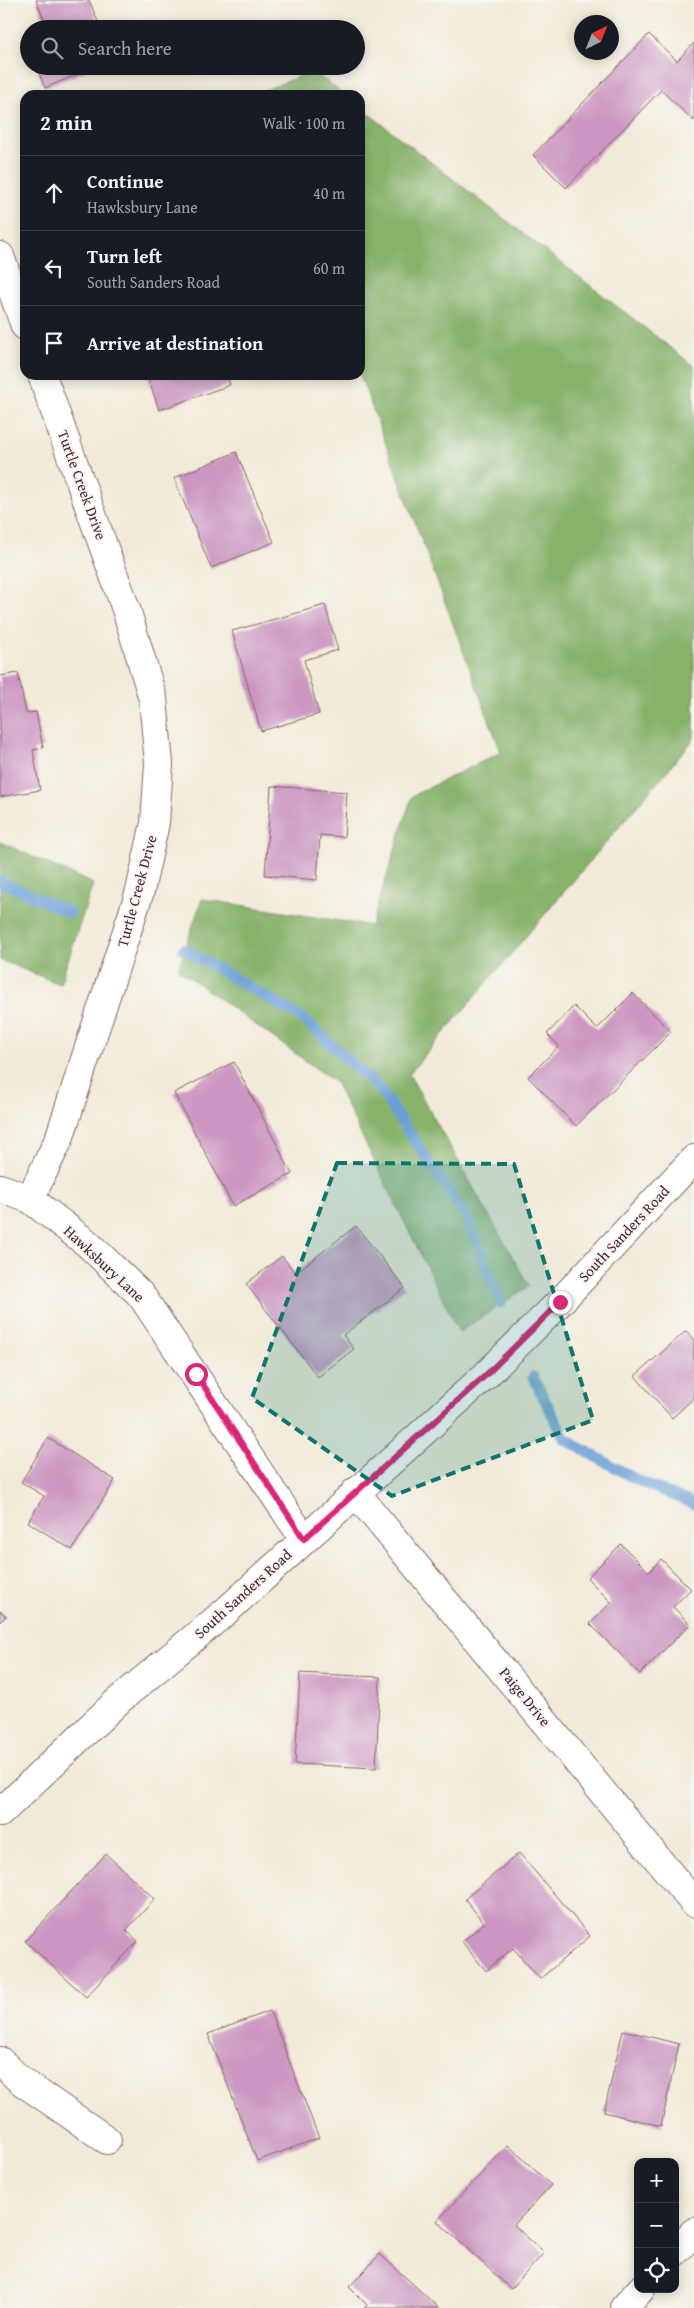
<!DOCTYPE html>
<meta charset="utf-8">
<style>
:root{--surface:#171b24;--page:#20242c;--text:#f1f3f6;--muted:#9ea1a6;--line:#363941}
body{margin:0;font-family:"Gentium Book Plus",serif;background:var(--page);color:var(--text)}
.controls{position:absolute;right:15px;bottom:15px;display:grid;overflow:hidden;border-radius:10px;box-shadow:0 2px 12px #0003}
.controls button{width:45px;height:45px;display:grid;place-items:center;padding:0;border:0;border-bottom:1px solid var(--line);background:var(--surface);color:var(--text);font:25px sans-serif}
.compass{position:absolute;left:574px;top:15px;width:45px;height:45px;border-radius:50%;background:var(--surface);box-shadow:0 2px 12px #0003;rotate:43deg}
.stop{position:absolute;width:15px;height:15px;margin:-11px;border:4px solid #db2777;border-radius:50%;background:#fff}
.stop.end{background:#db2777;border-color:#fff;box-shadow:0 1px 5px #0008}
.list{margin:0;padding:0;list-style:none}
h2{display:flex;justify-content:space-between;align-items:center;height:65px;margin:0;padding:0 20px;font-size:21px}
h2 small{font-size:16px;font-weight:400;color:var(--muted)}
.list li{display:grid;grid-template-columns:32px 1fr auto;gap:15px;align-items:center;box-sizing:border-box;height:75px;padding:0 20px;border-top:1px solid var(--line)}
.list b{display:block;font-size:19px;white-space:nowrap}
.list p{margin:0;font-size:16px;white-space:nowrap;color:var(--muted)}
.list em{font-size:16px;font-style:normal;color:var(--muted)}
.icon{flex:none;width:28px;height:28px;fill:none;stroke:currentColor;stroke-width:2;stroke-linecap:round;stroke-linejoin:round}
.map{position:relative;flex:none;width:694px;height:2308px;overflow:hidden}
.search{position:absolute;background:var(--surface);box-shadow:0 2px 12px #0003;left:20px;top:20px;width:345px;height:55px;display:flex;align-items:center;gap:12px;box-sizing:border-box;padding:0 18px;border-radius:28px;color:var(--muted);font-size:19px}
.panel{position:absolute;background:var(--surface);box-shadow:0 2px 12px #0003;left:20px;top:90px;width:345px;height:290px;border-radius:15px}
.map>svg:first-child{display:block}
.forest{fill:#86b26b;stroke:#68684b}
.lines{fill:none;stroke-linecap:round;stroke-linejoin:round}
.stream{stroke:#6a9fd7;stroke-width:11}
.building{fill:#cb96c1}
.street-casing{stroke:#856668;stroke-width:30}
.street{stroke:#fff;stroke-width:28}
.route{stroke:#db2777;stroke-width:6}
.marked{fill:#0f766e;fill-opacity:0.2;stroke:#0f766e;stroke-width:4;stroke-dasharray:10 6;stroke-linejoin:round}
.labels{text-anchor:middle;stroke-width:4;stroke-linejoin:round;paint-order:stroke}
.street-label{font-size:15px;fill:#4a1f2b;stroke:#f6f6f2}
</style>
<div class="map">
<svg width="694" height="2308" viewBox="0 0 694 2308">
<rect width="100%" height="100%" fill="#f6f6f2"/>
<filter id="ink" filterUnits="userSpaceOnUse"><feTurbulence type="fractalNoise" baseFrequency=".02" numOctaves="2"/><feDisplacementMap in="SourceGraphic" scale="10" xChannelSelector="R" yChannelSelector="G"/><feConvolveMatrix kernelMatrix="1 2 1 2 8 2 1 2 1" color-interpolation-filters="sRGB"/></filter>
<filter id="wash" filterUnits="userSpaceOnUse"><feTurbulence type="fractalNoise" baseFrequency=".0096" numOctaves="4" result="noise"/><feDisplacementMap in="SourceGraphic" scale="20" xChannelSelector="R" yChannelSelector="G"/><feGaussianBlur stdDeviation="1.12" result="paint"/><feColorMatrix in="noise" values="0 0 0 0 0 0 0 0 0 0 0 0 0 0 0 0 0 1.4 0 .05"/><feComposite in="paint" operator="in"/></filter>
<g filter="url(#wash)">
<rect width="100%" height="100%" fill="#f2ead8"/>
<!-- forest -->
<g class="forest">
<path d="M313 71 344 95H255V94Z"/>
<path d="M360 107 694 366V739L409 1074 529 1286 459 1332 335 1082 178 969 202 899 371 926 412 796 501 752 360 375Z"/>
<path d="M0 842 93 884 60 984 0 960Z"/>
</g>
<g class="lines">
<!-- stream -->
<g class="stream">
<path d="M0 881 70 913"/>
<path d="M184 949 302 1018 378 1087 466 1217 501 1303"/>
<path d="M533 1377 565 1439 637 1480 694 1504"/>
</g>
</g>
<g id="blocks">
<!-- building -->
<g class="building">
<path d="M36 0H89L101 29H48Z"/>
<path d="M649 34 677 61 694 43V121L661 90 566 188 533 155Z"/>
<path d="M36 66H98L45 88Z"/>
<path d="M147 375H227L230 385 159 410Z"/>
<path d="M236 452 274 542 211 568 174 478Z"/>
<path d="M325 605 338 650 304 660 319 714 261 731 232 631Z"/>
<path d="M18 673 26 713 36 712 43 748 33 750 40 790 0 797V676Z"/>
<path d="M271 786 347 792 344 837 320 835 317 880 265 875Z"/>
<path d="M633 993 671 1032 576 1126 528 1077 559 1046 547 1034 574 1006 597 1029Z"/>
<path d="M234 1062 292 1174 233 1206 174 1093Z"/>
<path d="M356 1226 405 1288 343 1335 354 1349 318 1377 246 1284 282 1256 295 1273Z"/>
<path d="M686 1331 694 1340V1398L672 1418 635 1376Z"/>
<path d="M48 1438 115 1480 72 1550 28 1522 44 1496 21 1482Z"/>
<path d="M621 1544 649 1572 661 1559 691 1589 673 1607 690 1624 640 1674 590 1624 611 1602 587 1578Z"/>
<path d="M0 1611 6 1616 0 1622Z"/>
<path d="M300 1673 380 1677 376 1768 295 1764Z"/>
<path d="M519 1853 590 1936 540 1979 513 1948 486 1971 462 1942 484 1923 465 1899Z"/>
<path d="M106 1854 155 1899 126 1930 138 1941 86 1997 25 1941Z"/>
<path d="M270 2011 319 2138 257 2161 208 2034Z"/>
<path d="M623 2030 679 2044 661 2126 604 2112Z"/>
<path d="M508 2145 551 2185 514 2225 544 2253 511 2289 437 2221Z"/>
<path d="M380 2254 439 2308H364L367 2305 349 2287Z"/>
</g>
</g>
</g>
<g filter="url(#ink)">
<use href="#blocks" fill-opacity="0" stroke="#856668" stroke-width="1"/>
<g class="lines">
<!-- street casing -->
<g class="street-casing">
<g id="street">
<path d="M0 256 25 326"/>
<path d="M0 1188 30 1199 88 1244 141 1295 304 1539"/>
<path d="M30 1199 59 1139 140 891 155 823 159 764 153 699 127 612 42 375"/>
<path d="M355 1492 694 1903"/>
<path d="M0 1813 118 1701 225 1612 486 1375 560 1302 694 1159"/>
<path d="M0 2061 21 2081 107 2140"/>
<path d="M675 2252 694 2232"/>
<path d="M624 2308 641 2289"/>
</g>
</g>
<!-- street -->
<use href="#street" class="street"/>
</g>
</g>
<g class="lines" filter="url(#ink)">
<!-- route -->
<path class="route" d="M196 1374 304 1539 486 1375 560 1302"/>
</g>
<!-- marked area -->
<path class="marked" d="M337 1163 514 1164 593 1420 392 1496 252 1398Z"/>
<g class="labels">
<!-- street labels -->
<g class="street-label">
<text transform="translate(82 485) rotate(70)" y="5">Turtle Creek Drive</text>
<text transform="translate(137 891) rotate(-75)" y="5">Turtle Creek Drive</text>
<text transform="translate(624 1234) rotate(-47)" y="5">South Sanders Road</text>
<text transform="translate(104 1264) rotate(43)" y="5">Hawksbury Lane</text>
<text transform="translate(243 1594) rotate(-42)" y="5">South Sanders Road</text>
<text transform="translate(525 1697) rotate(51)" y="5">Paige Drive</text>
</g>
</g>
</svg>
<div class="controls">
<button>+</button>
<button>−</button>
<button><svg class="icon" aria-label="locate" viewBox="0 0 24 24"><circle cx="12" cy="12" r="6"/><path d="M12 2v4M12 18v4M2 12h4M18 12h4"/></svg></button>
</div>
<svg class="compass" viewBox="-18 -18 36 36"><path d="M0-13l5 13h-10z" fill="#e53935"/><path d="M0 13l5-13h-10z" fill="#9ea1a6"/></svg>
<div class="stop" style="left:196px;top:1374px"></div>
<div class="stop end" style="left:560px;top:1302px"></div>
<div class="search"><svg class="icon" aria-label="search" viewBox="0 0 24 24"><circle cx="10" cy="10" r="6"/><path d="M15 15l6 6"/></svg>Search here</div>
<section class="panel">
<h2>2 min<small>Walk · 100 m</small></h2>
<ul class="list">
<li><svg class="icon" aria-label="ahead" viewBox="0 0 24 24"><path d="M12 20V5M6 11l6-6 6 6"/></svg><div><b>Continue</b><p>Hawksbury Lane</p></div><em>40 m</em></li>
<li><svg class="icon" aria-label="left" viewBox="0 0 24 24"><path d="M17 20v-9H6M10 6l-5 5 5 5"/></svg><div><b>Turn left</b><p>South Sanders Road</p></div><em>60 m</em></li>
<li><svg class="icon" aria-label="arrive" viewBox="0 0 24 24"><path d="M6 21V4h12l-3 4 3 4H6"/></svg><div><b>Arrive at destination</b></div></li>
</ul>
</section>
</div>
